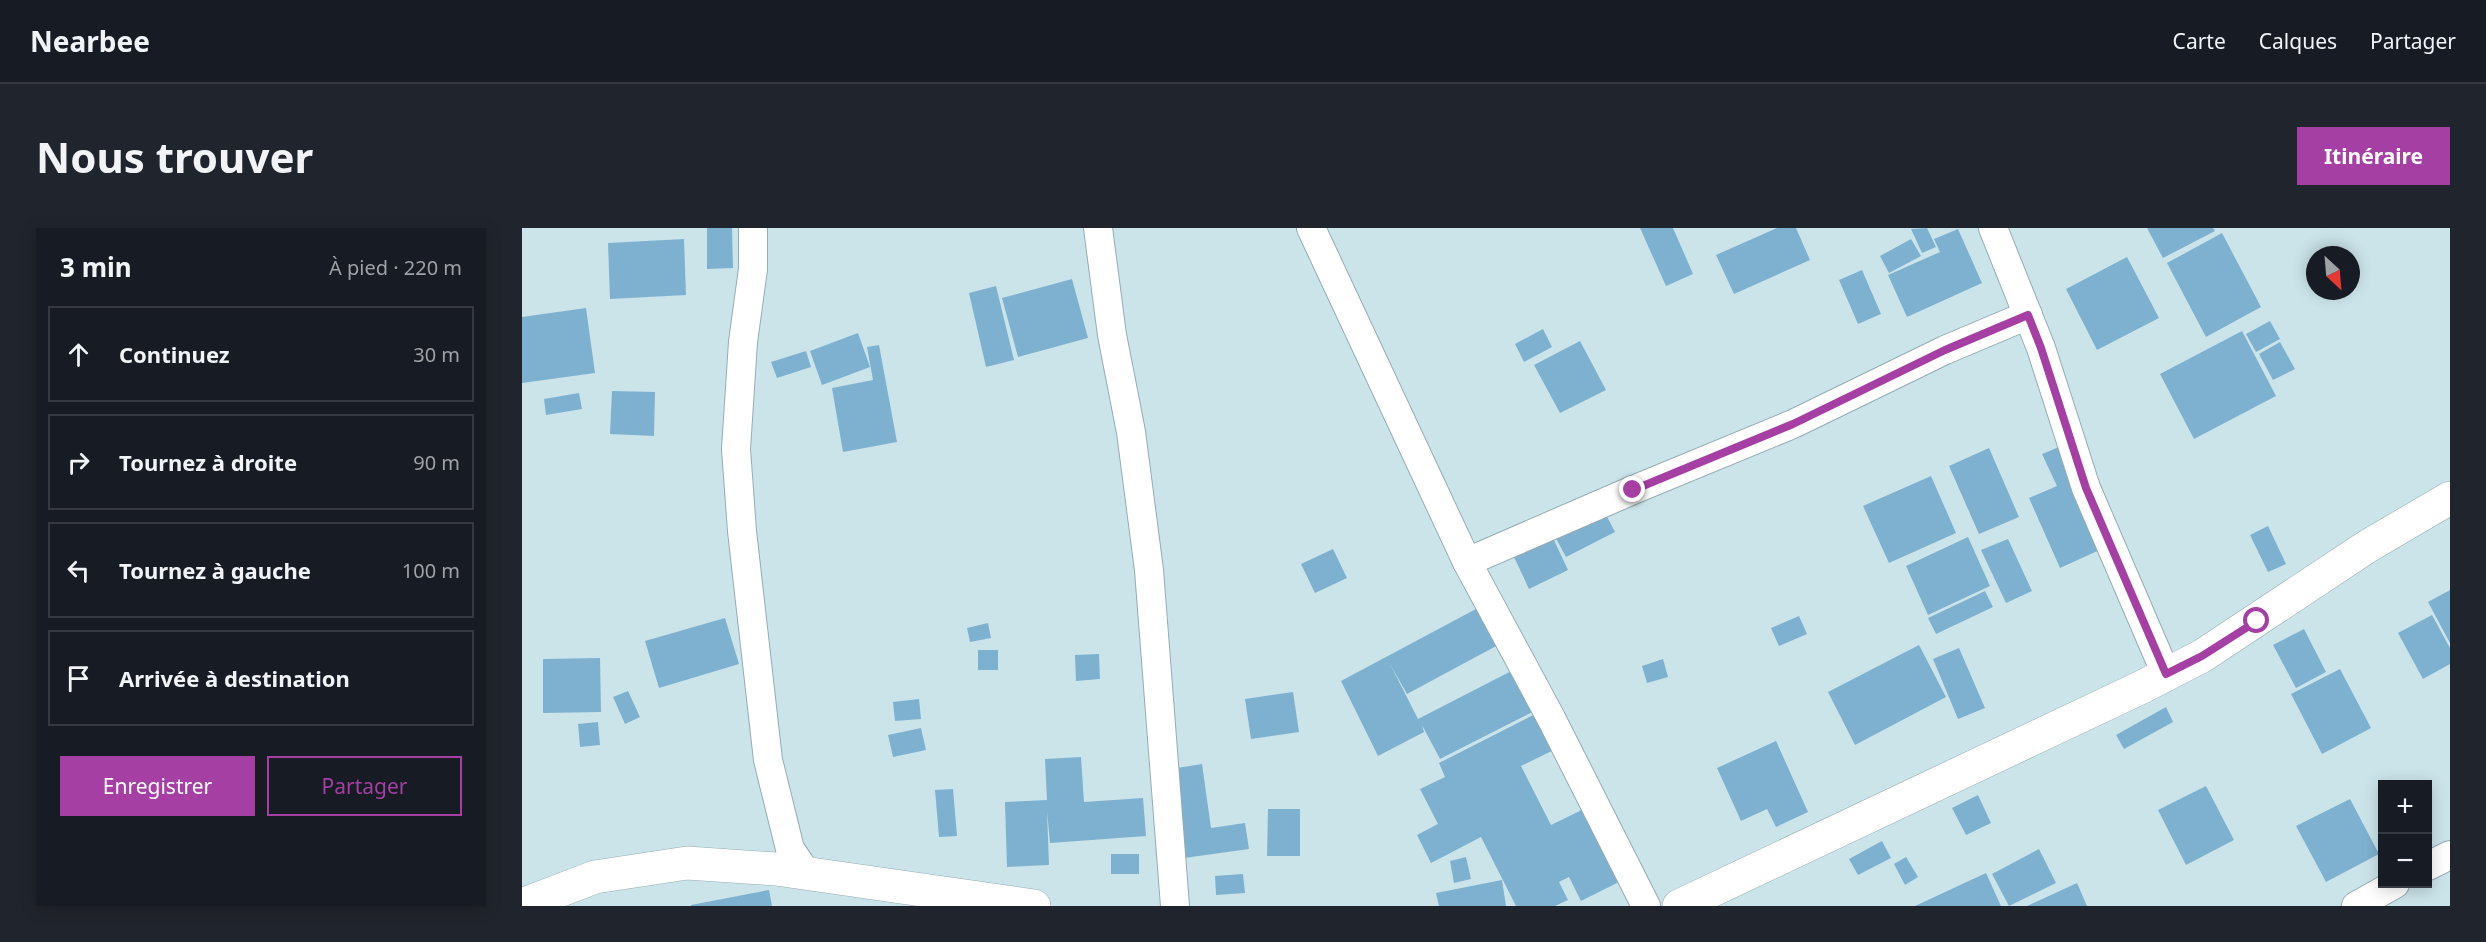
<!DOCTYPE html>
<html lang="fr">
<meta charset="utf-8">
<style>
:root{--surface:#171b24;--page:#20242c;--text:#f1f3f6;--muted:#9ea1a6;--line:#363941;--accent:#a53fa3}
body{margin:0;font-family:"Noto Sans",sans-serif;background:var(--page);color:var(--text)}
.controls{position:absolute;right:18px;bottom:18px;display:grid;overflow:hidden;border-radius:0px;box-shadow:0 3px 15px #0003}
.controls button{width:54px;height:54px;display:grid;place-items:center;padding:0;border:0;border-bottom:2px solid var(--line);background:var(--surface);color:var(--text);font:30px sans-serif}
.compass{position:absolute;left:1784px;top:18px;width:54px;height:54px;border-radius:50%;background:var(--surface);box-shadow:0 3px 15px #0003;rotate:154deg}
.stop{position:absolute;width:18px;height:18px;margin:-14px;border:4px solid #a53fa3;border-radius:50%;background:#fff}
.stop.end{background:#a53fa3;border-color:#fff;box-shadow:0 2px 6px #0008}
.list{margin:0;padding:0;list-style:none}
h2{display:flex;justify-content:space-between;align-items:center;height:78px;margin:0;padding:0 24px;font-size:26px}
h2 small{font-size:20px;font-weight:400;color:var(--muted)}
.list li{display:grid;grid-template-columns:39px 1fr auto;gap:18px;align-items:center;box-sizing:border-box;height:96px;margin:0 12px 12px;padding:0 12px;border:2px solid var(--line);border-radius:0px}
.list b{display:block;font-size:22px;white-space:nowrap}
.list em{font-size:20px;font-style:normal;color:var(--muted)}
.actions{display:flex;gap:12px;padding:18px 24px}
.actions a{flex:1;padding:14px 0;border:2px solid var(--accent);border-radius:0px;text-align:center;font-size:21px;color:var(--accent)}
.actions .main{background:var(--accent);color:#fff}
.icon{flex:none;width:33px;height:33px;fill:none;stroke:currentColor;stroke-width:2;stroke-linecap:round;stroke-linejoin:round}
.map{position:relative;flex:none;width:1928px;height:678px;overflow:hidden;border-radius:0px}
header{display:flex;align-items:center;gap:36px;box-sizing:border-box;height:84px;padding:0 30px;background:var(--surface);border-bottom:2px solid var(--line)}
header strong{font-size:28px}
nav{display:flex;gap:33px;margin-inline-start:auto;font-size:21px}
.intro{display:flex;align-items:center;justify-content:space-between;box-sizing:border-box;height:144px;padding:0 36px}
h1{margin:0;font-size:42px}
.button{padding:15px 27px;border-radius:0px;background:var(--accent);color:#fff;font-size:21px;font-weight:700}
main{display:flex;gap:36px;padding:0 36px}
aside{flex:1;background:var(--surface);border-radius:0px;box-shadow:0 3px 15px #0003}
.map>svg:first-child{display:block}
.building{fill:#7eb1d0}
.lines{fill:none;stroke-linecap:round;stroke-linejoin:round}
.street-casing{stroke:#94acb2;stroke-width:30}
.secondary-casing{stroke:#94acb2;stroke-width:34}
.street{stroke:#fff;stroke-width:28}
.secondary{stroke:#fff;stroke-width:33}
.route{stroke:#a53fa3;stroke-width:8}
</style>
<header>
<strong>Nearbee</strong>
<nav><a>Carte</a><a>Calques</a><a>Partager</a></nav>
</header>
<div class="intro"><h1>Nous trouver</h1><a class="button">Itinéraire</a></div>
<main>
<aside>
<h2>3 min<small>À pied · 220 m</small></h2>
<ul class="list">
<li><svg class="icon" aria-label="ahead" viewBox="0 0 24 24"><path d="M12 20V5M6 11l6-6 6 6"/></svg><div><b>Continuez</b></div><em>30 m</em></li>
<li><svg class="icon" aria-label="right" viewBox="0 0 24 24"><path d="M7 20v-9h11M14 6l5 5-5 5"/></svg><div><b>Tournez à droite</b></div><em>90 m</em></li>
<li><svg class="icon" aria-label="left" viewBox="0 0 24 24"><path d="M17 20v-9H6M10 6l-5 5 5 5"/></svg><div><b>Tournez à gauche</b></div><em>100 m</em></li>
<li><svg class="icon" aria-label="arrive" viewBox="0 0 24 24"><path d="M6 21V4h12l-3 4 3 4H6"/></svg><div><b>Arrivée à destination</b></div></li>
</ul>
<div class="actions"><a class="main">Enregistrer</a><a>Partager</a></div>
</aside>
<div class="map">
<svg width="1928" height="678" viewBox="0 0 1928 678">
<rect width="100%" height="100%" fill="#cbe4ea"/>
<!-- building -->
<g class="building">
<path d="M185 0H210L211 40 185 41Z"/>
<path d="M1118 0H1151L1171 46 1144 58Z"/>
<path d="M1255 0H1274L1288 32 1212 66 1194 27Z"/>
<path d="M1405 0 1414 19 1400 25 1389 1Z"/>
<path d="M1625 0H1691L1693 3 1641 30Z"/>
<path d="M1436 1 1460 55 1385 89 1366 47 1418 24 1412 11Z"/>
<path d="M1700 5 1739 79 1684 109 1645 35Z"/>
<path d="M162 11 164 67 88 71 86 15Z"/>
<path d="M1389 11 1399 28 1367 45 1358 28Z"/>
<path d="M1605 29 1637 90 1575 122 1544 61Z"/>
<path d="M1340 42 1359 86 1336 96 1317 52Z"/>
<path d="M550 51 566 110 496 129 480 70Z"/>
<path d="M474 58 492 132 464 139 447 65Z"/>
<path d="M64 80 73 145 0 155V89Z"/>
<path d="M1748 93 1758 111 1734 124 1724 106Z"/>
<path d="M1021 101 1030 119 1002 134 993 116Z"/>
<path d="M1720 103 1754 168 1672 211 1638 146Z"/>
<path d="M336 105 348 139 300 157 288 123Z"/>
<path d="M1058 113 1084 162 1038 185 1012 137Z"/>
<path d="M1758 114 1773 141 1751 152 1737 126Z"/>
<path d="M357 117 375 214 321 224 310 160 351 152 345 119Z"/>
<path d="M284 123 289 139 255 150 249 134Z"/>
<path d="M90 163 133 164 132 208 88 206Z"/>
<path d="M57 165 60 181 24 187 22 171Z"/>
<path d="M1537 219 1582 320 1538 340 1507 270 1535 258 1520 226Z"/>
<path d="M1467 220 1497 289 1457 306 1427 238Z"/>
<path d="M1409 248 1434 305 1367 335 1341 278Z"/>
<path d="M1079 277 1093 304 1044 329 1030 303Z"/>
<path d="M1746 298 1764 336 1746 344 1728 307Z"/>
<path d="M1446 309 1468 358 1406 387 1384 338Z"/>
<path d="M1031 310 1046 342 1007 361 992 329Z"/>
<path d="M1486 311 1510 363 1484 375 1459 322Z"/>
<path d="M811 321 825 350 793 365 779 336Z"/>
<path d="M1928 362V415L1906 374Z"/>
<path d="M1463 363 1471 379 1414 406 1406 390Z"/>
<path d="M969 373 989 410 885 466 868 436 896 491 1001 437 1022 478 918 531 900 497 902 504 856 528 819 453Z"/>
<path d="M1910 387 1928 420V436L1901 451 1876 405Z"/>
<path d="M1277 388 1285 406 1257 418 1249 400Z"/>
<path d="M203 390 217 436 137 460 123 413Z"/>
<path d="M466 395 469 410 448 414 445 400Z"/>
<path d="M1782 401 1804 444 1774 460 1751 417Z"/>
<path d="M1397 417 1424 469 1333 517 1306 464Z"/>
<path d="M1437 420 1463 480 1436 491 1411 431Z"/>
<rect x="456" y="422" width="20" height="20"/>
<path d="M577 426 578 451 554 453 553 427Z"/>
<path d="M78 430 79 484 21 485V431Z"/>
<path d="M1141 431 1146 449 1125 455 1120 438Z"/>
<path d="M1818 441 1849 500 1800 526 1769 466Z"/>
<path d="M106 463 118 489 103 496 91 469Z"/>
<path d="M771 464 777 504 729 511 723 471Z"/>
<path d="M397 471 399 491 373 493 371 474Z"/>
<path d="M1644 479 1651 494 1602 521 1594 507Z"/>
<path d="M1023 481 1042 517 999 538 1029 597 1070 577 1107 649 1059 673 1047 649 1037 654 1046 672 1033 678H994L959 609 909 635 895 607 916 596 898 561 923 549 917 535Z"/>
<path d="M76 494 78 517 58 519 56 496Z"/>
<path d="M399 500 404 522 371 529 366 507Z"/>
<path d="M1254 513 1286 584 1254 599 1245 581 1219 593 1195 540Z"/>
<path d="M559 529 562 574 621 570 624 608 528 615 525 583 527 637 485 639 483 574 525 572 523 531Z"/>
<path d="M680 536 689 600 723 595 727 621 662 630 649 541Z"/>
<path d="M1684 558 1712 612 1664 637 1636 582Z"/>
<path d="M431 561 435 608 417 609 413 562Z"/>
<path d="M1456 567 1469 595 1444 607 1430 580Z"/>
<path d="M1828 571 1857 626 1804 654 1774 598Z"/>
<path d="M746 581H778V628H745Z"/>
<path d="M1360 613 1369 630 1336 647 1327 631Z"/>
<path d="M1517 621 1534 655 1487 678 1470 646Z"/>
<rect x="589" y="626" width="28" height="20"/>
<path d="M944 629 949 651 932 655 928 633Z"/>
<path d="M1384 629 1396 649 1383 657 1372 636Z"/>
<path d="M1464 645 1479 678H1393Z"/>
<path d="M721 646 723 665 694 667 693 648Z"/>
<path d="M980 652 984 678H917L914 665Z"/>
<path d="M1555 655 1565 678H1505Z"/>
<path d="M247 662 250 678H169V677Z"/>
</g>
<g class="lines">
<!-- street casing -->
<g class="street-casing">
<g id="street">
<path d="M231 0V41L221 114 214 221 220 303 246 532 268 621 285 646"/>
<path d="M576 0 590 107 609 204 627 342 653 678"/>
<path d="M789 0 945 334 1029 490 1124 678"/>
<path d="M1471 0 1519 120 1564 260 1644 446"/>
<path d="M945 334 1111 262 1271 196 1423 122 1506 87"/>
<path d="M1906 638 1928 627"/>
<path d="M1834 678 1873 656"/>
</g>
</g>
<!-- secondary casing -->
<g class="secondary-casing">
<g id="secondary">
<path d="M0 677 73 649 165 635 254 641 512 678"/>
<path d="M1157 678 1620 459 1680 428 1846 318 1928 270"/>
</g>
</g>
<!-- street -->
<use href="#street" class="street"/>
<!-- secondary -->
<use href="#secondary" class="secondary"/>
</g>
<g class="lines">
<!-- route -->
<path class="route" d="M1111 262 1271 196 1423 122 1506 87 1519 120 1564 260 1644 446 1680 428 1735 393"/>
</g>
</svg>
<div class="controls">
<button>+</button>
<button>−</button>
</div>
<svg class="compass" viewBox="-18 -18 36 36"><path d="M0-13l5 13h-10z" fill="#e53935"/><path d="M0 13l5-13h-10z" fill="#9ea1a6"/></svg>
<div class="stop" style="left:1735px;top:393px"></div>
<div class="stop end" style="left:1111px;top:262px"></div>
</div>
</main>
